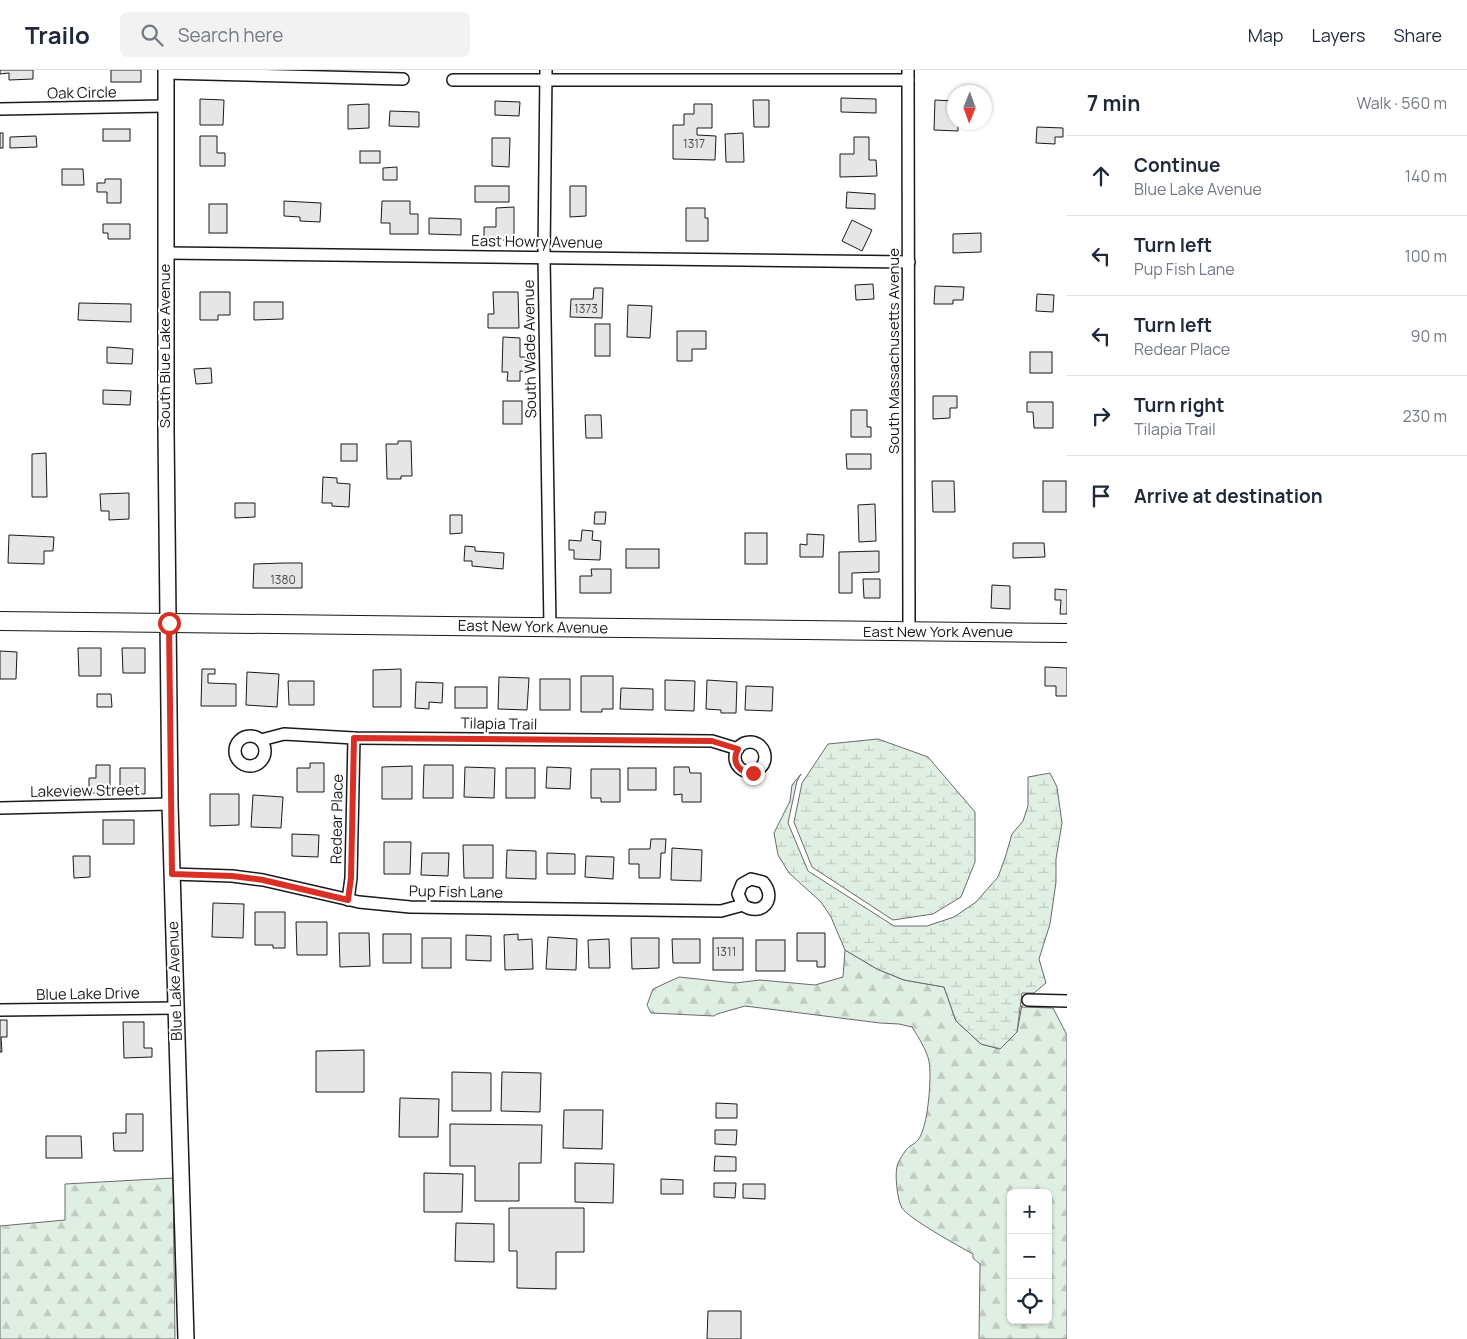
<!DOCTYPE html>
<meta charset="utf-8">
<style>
:root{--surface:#fff;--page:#f2f2f3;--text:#1f2937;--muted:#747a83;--line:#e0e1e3}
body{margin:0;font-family:Manrope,sans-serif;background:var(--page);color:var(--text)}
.controls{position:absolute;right:15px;bottom:15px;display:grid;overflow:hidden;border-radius:8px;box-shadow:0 1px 4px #0004}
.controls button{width:45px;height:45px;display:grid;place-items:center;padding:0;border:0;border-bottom:1px solid var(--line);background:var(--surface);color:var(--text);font:25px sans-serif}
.compass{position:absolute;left:947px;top:15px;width:45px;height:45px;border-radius:50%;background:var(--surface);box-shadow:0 1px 4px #0004;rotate:181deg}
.stop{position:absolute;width:15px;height:15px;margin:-11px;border:4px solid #d93025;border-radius:50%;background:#fff}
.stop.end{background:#d93025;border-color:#fff;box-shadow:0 1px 5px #0008}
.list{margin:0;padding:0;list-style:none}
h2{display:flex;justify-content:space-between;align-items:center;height:65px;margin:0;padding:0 20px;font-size:21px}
h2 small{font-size:16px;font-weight:400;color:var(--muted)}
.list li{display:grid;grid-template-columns:32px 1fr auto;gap:15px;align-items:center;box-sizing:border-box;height:80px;padding:0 20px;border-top:1px solid var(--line)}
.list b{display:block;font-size:19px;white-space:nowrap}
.list p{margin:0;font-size:16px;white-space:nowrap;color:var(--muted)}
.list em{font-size:16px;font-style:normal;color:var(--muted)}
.icon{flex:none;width:28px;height:28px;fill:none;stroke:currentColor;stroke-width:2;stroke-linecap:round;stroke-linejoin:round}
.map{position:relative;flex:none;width:1067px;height:1269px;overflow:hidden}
header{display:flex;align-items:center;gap:30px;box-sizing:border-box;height:70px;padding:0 25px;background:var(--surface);border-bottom:1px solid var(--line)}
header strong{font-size:24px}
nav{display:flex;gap:28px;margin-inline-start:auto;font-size:18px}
.search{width:350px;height:45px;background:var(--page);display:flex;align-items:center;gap:12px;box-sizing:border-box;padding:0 18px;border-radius:8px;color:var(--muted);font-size:19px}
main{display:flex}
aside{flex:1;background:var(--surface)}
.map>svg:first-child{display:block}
.forest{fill:url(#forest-firs);stroke:#6a6a6a;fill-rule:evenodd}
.wetland{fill:url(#wetland-marsh);stroke:#6a6a6a}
.building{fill:#e6e6e6;stroke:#1a1a1a}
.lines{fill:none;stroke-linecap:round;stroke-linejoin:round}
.street-casing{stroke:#1a1a1a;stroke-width:14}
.secondary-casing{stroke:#1a1a1a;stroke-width:18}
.primary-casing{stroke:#1a1a1a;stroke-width:20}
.street{stroke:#fff;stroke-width:11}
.secondary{stroke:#fff;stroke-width:15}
.primary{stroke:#fff;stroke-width:18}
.route{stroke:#d93025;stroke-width:6}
.labels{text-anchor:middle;stroke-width:4;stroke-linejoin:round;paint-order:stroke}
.number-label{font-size:12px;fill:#4d4d4d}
.street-label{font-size:15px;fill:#1a1a1a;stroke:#fff}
</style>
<header>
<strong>Trailo</strong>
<div class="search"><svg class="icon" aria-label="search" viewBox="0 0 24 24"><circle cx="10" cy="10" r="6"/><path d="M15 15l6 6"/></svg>Search here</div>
<nav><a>Map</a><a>Layers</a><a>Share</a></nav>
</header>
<main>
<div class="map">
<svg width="1067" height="1269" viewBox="0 0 1067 1269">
<defs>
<pattern id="forest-firs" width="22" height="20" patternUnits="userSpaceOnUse" patternTransform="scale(1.25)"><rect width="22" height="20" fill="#e0efe3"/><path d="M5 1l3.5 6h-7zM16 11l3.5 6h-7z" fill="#c0ccc2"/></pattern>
<pattern id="wetland-marsh" width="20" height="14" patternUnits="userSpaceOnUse" patternTransform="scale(1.25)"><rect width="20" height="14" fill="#e0efe3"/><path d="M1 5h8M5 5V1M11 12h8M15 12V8" fill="none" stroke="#c0ccc2"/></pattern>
</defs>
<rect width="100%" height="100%" fill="#fff"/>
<!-- forest -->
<g class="forest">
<path d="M845 880 877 899 904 910 944 917 956 951 981 974 1000 979 1017 962 1022 935V937L1053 938 1067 965V1269H979L980 1194 973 1188V1184C960 1177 908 1148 902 1138 897 1129 894 1102 898 1093 900 1089 903 1084 906 1080 909 1076 915 1074 918 1070 928 1058 932 1007 929 991 926 979 919 968 912 957L899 954 880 953 745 936 717 944 714 946 651 943 647 935 653 919 679 907 735 913 760 910 815 915 843 907ZM1011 1123H1048V1250H1011Z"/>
<path d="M173 1108 175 1269H0V1156L65 1150V1114Z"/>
</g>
<!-- wetland -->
<g class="wetland">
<path d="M878 669 928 687 975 742V792L961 827 933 844 893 850 812 797 794 752 802 713 828 674Z"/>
<path d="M1050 703 1057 717 1062 753 1056 789V812L1050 854 1039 889 1046 913 1034 923H1022L1017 962 1000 979 981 974 956 951 944 917 904 910 877 899 845 880 831 847 821 832 789 803 778 785 774 763 790 731 792 715 801 704 797 711 788 753 808 801 894 856H927L954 847 976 832 998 807 1005 788 1012 764 1023 751 1028 736V707Z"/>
</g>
<!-- building -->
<g class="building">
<path d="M0 0H33V9L9 10V3L0 4Z"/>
<rect x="111" y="0" width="30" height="12"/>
<path d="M841 28 876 29V43L841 42Z"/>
<path d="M200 29 224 30 223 55H200Z"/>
<path d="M753 30H769V57H754Z"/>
<path d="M935 30 954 31V52H958V61L934 60Z"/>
<path d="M495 31 520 32 519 46 495 45Z"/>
<path d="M369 34V58L348 59V35Z"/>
<path d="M694 34H712V58H697V65L716 66 715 90 673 89V55H684V44H694Z"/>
<path d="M390 41 419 42V57L389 56Z"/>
<path d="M1037 57 1063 58V67H1055V74L1036 73Z"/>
<rect x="103" y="59" width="27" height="12"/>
<rect x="0" y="63" width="3" height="15"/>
<path d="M743 63 744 92H726L725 64Z"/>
<path d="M36 66 37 77 10 78V67Z"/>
<path d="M200 66H217V83H225V96H200Z"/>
<path d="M854 67H869V90H876L877 106 840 107V84H854Z"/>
<path d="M492 68H510L509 97 492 96Z"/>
<rect x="360" y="81" width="20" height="12"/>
<path d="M397 97V110H383V98Z"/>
<path d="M62 99H83L84 115H62Z"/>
<path d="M105 109H121V133H107V122H97V113H105Z"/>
<rect x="475" y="116" width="34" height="16"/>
<path d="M570 116H586V146L570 147Z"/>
<path d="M847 122 875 124V139L846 138Z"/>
<path d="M284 131 321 133 320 152 300 151V147L284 146Z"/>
<path d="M382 131H410V144H418V164H390V153H381Z"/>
<rect x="209" y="134" width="18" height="29"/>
<path d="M514 137V170H484V157H496V138Z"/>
<path d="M686 138H705V148H708V171H686Z"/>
<path d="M429 148 461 149V165L429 164Z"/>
<path d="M852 150 872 160 862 181 842 171Z"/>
<path d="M103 154H130V169H108V163H103Z"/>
<path d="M981 163V182L953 183V164Z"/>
<path d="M873 214 874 229 856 230 855 215Z"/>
<path d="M935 216 964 217 963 230H953V234H934Z"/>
<path d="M594 218H603L602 248 570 247 571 229H593Z"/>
<path d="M200 222H230V245H218V250H200Z"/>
<path d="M493 222H518L519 258H488V244H494Z"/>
<path d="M1037 224 1054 225 1053 242 1036 241Z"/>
<path d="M254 232H283V249L254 250Z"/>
<path d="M79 233 131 234V252L78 250Z"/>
<path d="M628 235 652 236 650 268 627 267Z"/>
<rect x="595" y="254" width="15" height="32"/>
<path d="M677 261H706V279H692V291H677Z"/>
<path d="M503 267 520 268V287H527V302L520 301V311H507L508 302H502Z"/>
<path d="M107 277 133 279 132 294 107 293Z"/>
<rect x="1030" y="282" width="22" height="21"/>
<path d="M211 298 212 313 196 314 194 299Z"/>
<path d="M103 320 131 321 130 335 103 334Z"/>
<path d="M933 326H957V338H950V348L933 349Z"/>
<rect x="503" y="331" width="19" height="23"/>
<path d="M1027 332H1053V358H1034L1033 342H1027Z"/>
<path d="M851 340H867V357H871V367H851Z"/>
<path d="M585 345H601L602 368H586Z"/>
<path d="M398 371H411L412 406H401V409H387L386 374H398Z"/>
<rect x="341" y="374" width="16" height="17"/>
<path d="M46 383 47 427H32V384Z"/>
<path d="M846 384H871V399H847Z"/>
<path d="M323 407 337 408V413L350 414 349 437 332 436V433H322Z"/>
<path d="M932 411H954L955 442H933Z"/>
<rect x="1043" y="411" width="23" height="31"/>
<path d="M129 423V449L109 450V441H101L100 424Z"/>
<path d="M235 433H255V447L235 448Z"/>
<path d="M875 434 876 471 859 472 858 435Z"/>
<path d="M595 442H606L605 454H594Z"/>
<path d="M450 445H462V463L450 464Z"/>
<path d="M582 460 593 461 592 470 601 471 600 490 574 489V480H569V470L581 471Z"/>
<rect x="745" y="463" width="22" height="31"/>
<path d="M807 464 824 465 823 487H800V474L807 475Z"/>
<path d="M9 465 54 467 53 481H44V494L8 493Z"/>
<path d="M1013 473H1044L1045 487 1013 488Z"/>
<path d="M465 476 475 477V481L504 483 503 499 472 496V491H464Z"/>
<rect x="626" y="479" width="33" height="19"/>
<path d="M879 481V502L852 503V523H839V482Z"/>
<path d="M284 493H302V518H253L254 494Z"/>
<path d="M591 499H611V523H580V506H592Z"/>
<path d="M863 509H880V528H864Z"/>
<path d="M992 515 1010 516V539L991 538Z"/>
<path d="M1055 519 1067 520V544H1060L1061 530H1055Z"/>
<path d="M78 578H101V606H79Z"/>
<path d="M122 578H145V603H123Z"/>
<path d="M0 581 17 582 16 609H0Z"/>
<path d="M1045 597 1067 598V626H1056V616H1045Z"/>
<path d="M202 599H215V604H208V613L236 614V636H201Z"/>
<path d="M401 599V637H373V600Z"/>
<path d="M247 602 279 604 277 637 246 635Z"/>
<path d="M581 606H613V639H602V642H581Z"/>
<path d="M499 607 529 608 527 640 498 639Z"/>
<rect x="540" y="609" width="30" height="31"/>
<path d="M665 610 695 611 694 641 665 640Z"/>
<path d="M707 610 737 612 736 643H721V640L706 639Z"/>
<path d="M288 611H314V635H289Z"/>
<path d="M416 612 443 613 442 633 429 632V639L415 638Z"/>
<path d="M746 616 773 617 772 641 745 640Z"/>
<rect x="455" y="617" width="32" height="21"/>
<path d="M621 618 653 619V640L620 639Z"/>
<path d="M97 624H111L112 637H97Z"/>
<path d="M310 693H324V722H297V698H310Z"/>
<path d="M96 695H110V723H89V708H96Z"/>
<path d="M424 695H453V728H423Z"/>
<path d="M412 696V729H382V697Z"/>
<path d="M465 697 495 698 494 728 464 727Z"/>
<path d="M547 697 571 698 570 719 546 718Z"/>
<path d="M674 697H689L690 703H701V732H682V724L674 725Z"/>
<path d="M120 698H145V724H131V719H120Z"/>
<rect x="506" y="698" width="29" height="30"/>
<rect x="628" y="698" width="28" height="22"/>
<path d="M591 699H620V732H601V728H591Z"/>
<path d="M210 724H239V755L210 756Z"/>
<path d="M253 725 283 727 281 758 251 757Z"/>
<rect x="103" y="750" width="31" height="24"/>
<path d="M292 764 319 765 318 787 292 786Z"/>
<path d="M651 769H666L665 783H661L660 808H639V794H629V779H650Z"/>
<path d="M384 772H411L410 804H384Z"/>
<path d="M463 775H493V808H464Z"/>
<path d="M672 778 702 780 701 811 671 810Z"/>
<path d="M507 780 536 781V809L506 808Z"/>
<path d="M422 783H449L448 806 421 805Z"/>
<path d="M547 783 575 784V804H547Z"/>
<path d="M73 786H90V807L74 808Z"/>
<path d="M586 786 614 787 613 809 585 807Z"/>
<path d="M213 833 244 834 243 868 212 867Z"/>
<path d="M255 842H285V878H273V875H255Z"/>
<path d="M296 852H327V885H297Z"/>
<path d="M339 863H369L370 896 340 897Z"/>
<path d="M797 863H825V897H817V891H797Z"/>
<rect x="383" y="864" width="28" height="29"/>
<path d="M518 864V870L532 869 533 899 505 900 504 865Z"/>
<path d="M466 865 491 866V891L466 890Z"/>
<path d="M548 867 577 869 576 900 546 899Z"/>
<rect x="422" y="868" width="29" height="30"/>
<path d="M631 868H659V898L632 899Z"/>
<rect x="713" y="868" width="30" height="32"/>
<path d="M609 869 610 898H589L588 870Z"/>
<path d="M672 869H700V893H673Z"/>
<rect x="756" y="870" width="29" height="31"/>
<path d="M0 950H7V967H1L2 982H0Z"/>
<path d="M123 952H144V978H152V987L124 988Z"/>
<path d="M364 980V1022H316V981Z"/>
<path d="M452 1002 491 1003V1041H452Z"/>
<path d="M502 1002 541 1003 540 1042 501 1041Z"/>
<path d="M400 1028 439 1029 438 1067H399Z"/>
<path d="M716 1033 737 1034V1048H716Z"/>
<path d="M564 1040H603L602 1079 563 1078Z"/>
<path d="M126 1044H143V1081H114L113 1063H126Z"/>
<path d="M450 1054 542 1055 541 1093H519V1131H475V1096H450Z"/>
<path d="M715 1060H737L736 1075 715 1074Z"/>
<path d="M46 1066H81L82 1088H46Z"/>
<path d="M715 1086 736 1087V1101H714Z"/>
<path d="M575 1093 614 1094 613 1133 575 1132Z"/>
<path d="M424 1103 463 1104 462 1142H424Z"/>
<path d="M661 1109 683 1110V1124H661Z"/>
<path d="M714 1113H736L735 1128 714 1127Z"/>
<path d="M743 1114H765V1129L743 1128Z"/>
<path d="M509 1138H584V1182H556V1219L517 1218V1181H509Z"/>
<path d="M456 1153 494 1154V1192L455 1191Z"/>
<path d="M708 1241H741V1269H707Z"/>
</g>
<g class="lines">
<!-- street casing -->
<g class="street-casing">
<g id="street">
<path d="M546 0 544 187 550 557"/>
<path d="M908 0 909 561"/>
<path d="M166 3 403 9"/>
<path d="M453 10H908"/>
<path d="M0 39 165 36"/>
<path d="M165 183 909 192"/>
<circle cx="250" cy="681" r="15"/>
<path d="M261 670 284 664 354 668 712 671 738 679"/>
<circle cx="750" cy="687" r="15"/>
<path d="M0 738 170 734"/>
<path d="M172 804 232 806 263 810 359 832 410 837 721 841 743 835C761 848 778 829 763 812L751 809 742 814 738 824 743 835"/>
<path d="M348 830 351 808 354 668"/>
<path d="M1028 930 1067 931"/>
<path d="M0 940 176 938"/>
</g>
</g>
<!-- secondary casing -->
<g class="secondary-casing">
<path id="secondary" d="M166 0V361L170 734 186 1269"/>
</g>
<!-- primary casing -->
<g class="primary-casing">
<path id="primary" d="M0 551 1067 563"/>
</g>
<!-- street -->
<use href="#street" class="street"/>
<!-- secondary -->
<use href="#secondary" class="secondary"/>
<!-- primary -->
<use href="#primary" class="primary"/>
</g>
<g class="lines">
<!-- route -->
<path class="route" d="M169 553 172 804 232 806 263 810 348 830 351 808 354 668 712 671 738 679C731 692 739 703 753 703"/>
</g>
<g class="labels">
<!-- number labels -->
<g class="number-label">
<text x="694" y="78">1317</text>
<text x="586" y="243">1373</text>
<text x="283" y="514">1380</text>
<text x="726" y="886">1311</text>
</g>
<!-- street labels -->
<g class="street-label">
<text transform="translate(82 23) rotate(-1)" y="5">Oak Circle</text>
<text transform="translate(537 172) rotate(1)" y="5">East Howry Avenue</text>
<text transform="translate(165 276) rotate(-90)" y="5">South Blue Lake Avenue</text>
<text transform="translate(530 279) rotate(-91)" y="5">South Wade Avenue</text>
<text transform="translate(894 281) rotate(-90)" y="5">South Massachusetts Avenue</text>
<text transform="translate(533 557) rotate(1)" y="5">East New York Avenue</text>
<text x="938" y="567">East New York Avenue</text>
<text transform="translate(499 654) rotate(1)" y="5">Tilapia Trail</text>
<text transform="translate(85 721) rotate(-1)" y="5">Lakeview Street</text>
<text transform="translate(337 749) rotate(-89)" y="5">Redear Place</text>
<text transform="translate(456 822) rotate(1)" y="5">Pup Fish Lane</text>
<text transform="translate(175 911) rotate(-92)" y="5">Blue Lake Avenue</text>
<text transform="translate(88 924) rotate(-1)" y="5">Blue Lake Drive</text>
</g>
</g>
</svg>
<div class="controls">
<button>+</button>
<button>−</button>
<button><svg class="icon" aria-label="locate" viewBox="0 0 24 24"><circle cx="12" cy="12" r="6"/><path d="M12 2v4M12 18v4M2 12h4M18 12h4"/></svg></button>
</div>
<svg class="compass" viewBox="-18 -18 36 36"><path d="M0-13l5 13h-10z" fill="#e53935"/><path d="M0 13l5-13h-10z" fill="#747a83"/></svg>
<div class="stop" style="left:169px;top:553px"></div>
<div class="stop end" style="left:753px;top:703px"></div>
</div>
<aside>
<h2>7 min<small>Walk · 560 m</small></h2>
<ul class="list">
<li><svg class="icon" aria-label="ahead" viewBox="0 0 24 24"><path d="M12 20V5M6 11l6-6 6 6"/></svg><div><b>Continue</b><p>Blue Lake Avenue</p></div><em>140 m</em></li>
<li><svg class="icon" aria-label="left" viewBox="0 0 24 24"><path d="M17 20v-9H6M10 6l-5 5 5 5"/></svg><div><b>Turn left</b><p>Pup Fish Lane</p></div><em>100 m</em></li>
<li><svg class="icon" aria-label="left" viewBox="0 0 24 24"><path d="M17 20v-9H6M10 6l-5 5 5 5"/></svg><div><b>Turn left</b><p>Redear Place</p></div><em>90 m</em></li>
<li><svg class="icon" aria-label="right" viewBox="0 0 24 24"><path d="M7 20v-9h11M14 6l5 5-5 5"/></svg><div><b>Turn right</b><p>Tilapia Trail</p></div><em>230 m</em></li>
<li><svg class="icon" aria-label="arrive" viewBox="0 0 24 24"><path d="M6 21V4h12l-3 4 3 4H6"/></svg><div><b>Arrive at destination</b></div></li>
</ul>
</aside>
</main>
